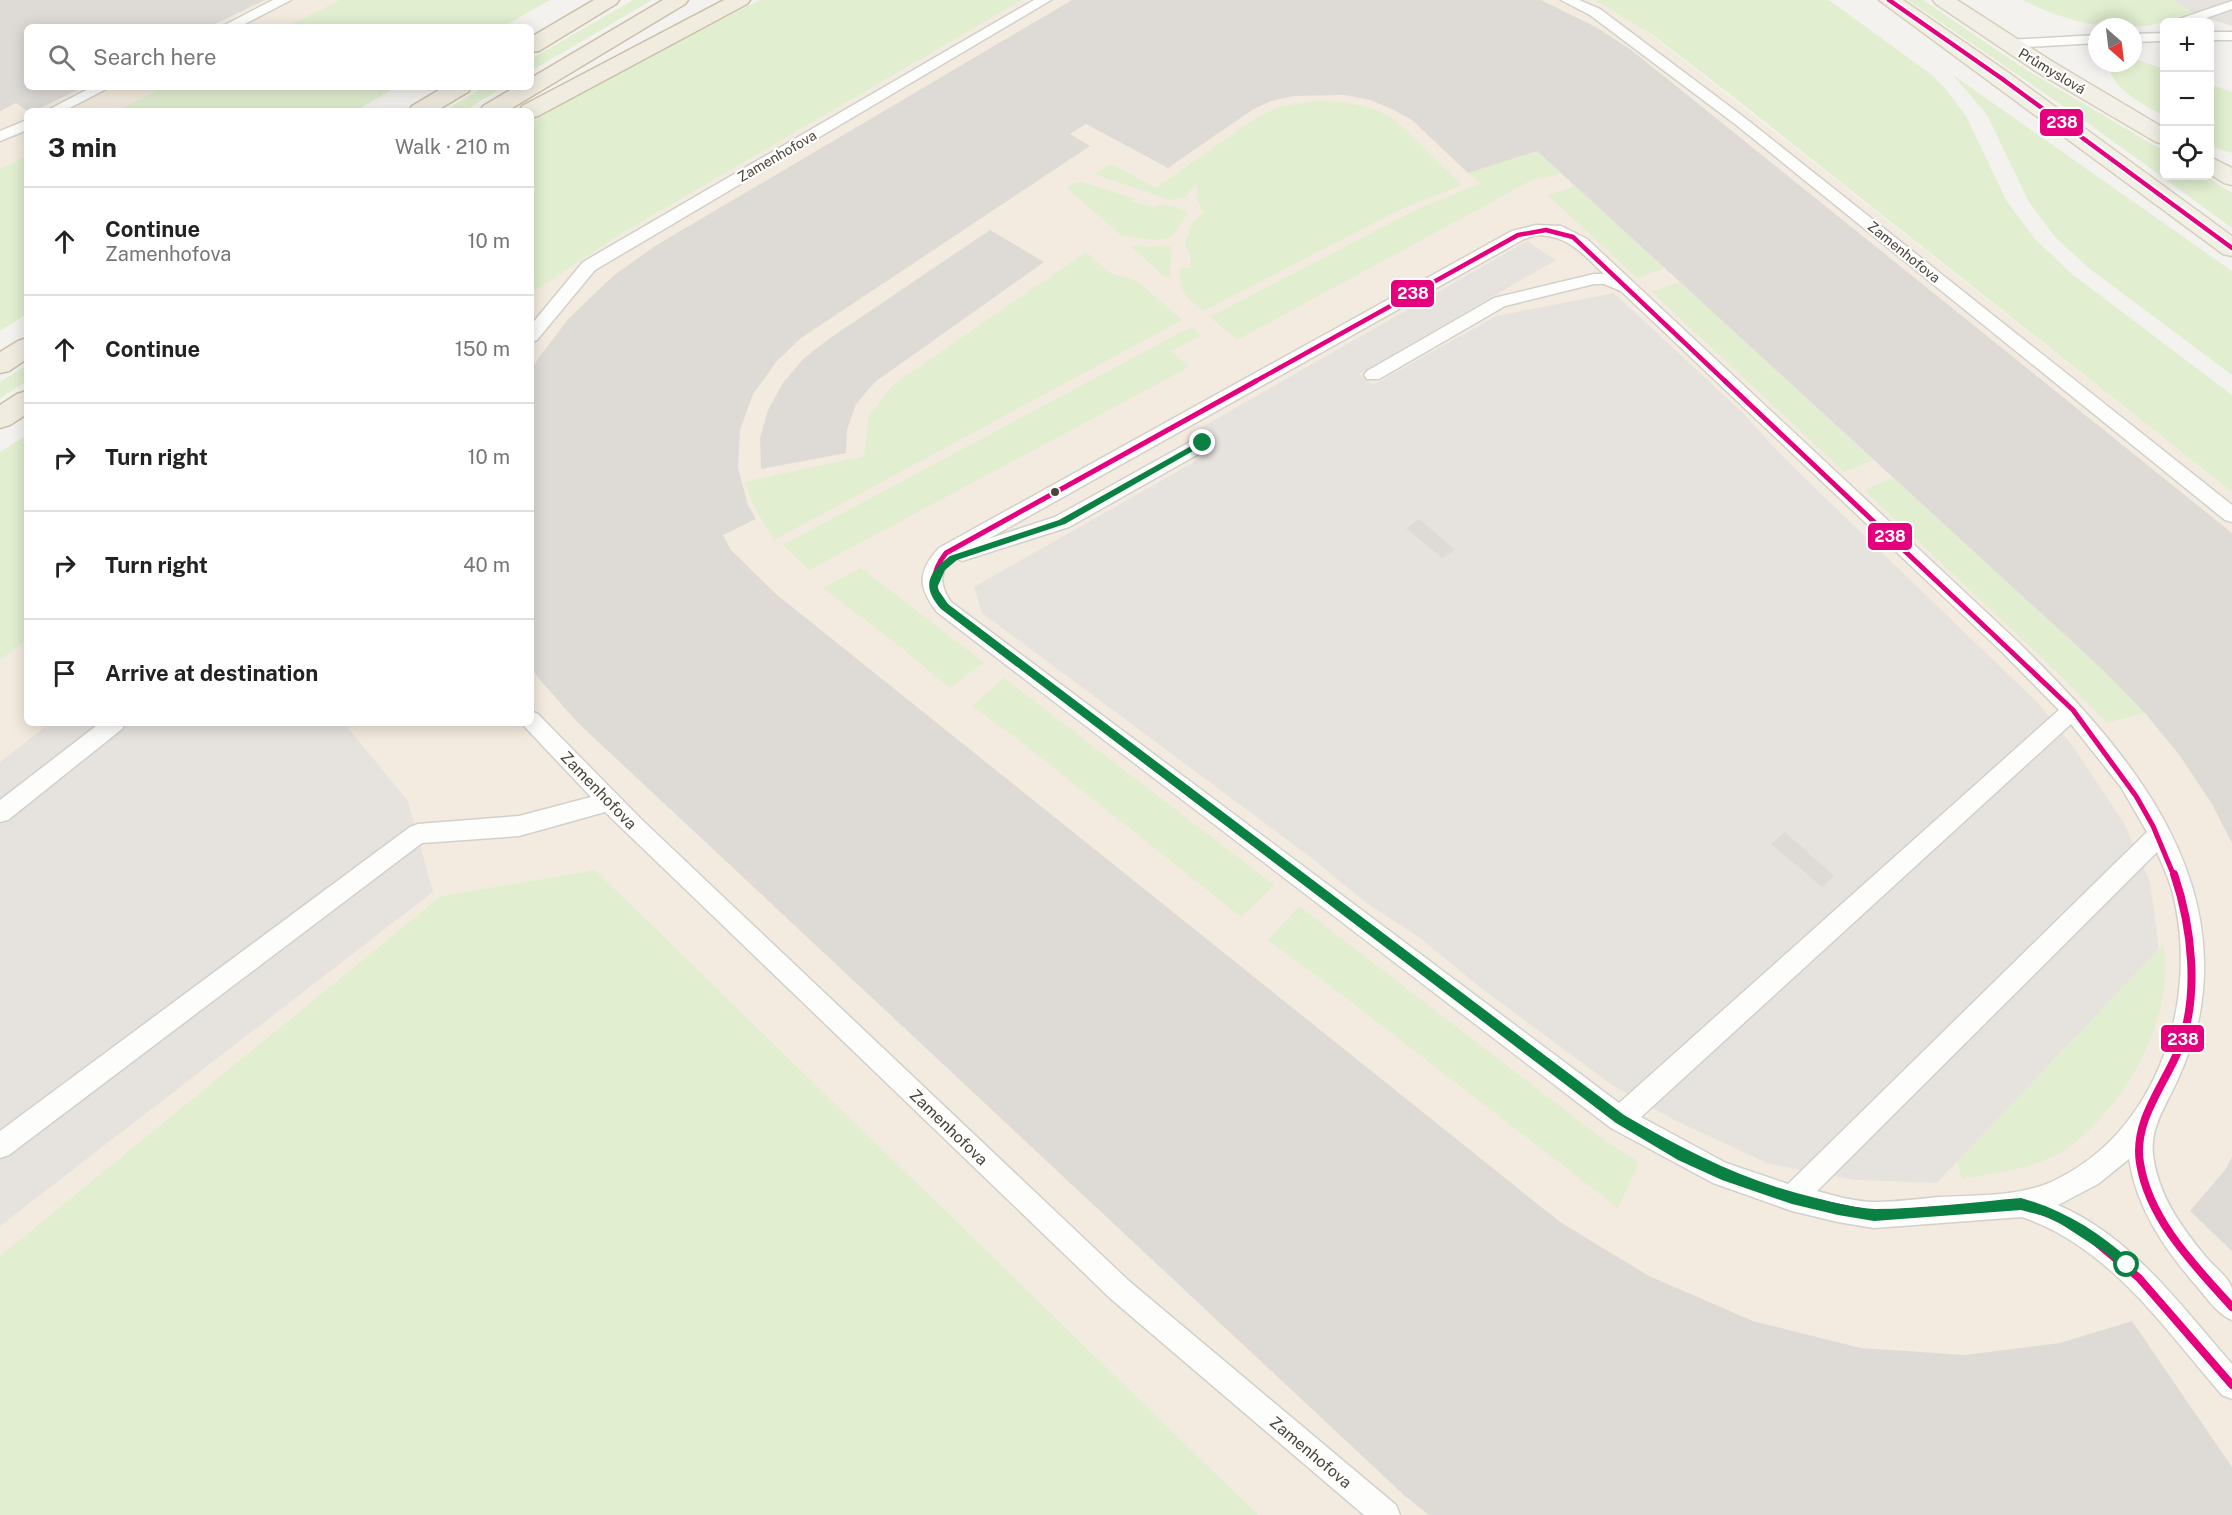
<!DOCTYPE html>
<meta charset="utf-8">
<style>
:root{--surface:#fff;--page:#f6f6f6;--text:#222;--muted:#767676;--line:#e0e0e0}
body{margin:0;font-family:"Public Sans",sans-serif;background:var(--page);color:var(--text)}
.controls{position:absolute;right:18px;top:18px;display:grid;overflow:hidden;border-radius:9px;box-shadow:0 3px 15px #0003}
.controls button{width:54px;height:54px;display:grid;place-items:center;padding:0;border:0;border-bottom:2px solid var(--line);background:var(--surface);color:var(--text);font:30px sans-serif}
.compass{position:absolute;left:2088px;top:18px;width:54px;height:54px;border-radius:50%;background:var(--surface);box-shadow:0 3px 15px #0003;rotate:152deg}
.stop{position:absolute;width:18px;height:18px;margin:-14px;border:4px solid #0b8043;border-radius:50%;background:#fff}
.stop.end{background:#0b8043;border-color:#fff;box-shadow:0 2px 6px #0008}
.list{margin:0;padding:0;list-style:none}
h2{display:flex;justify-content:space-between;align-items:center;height:78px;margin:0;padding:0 24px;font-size:26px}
h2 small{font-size:20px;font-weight:400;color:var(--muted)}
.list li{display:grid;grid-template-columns:39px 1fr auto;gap:18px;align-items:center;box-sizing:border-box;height:108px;padding:0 24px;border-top:2px solid var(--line)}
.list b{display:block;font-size:22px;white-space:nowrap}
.list p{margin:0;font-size:20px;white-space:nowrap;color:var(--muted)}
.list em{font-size:20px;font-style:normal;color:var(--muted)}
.icon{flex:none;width:33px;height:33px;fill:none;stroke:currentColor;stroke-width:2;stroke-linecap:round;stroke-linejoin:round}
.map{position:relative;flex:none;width:2232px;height:1515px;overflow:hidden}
.search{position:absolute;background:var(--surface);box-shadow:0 3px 15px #0003;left:24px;top:24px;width:510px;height:66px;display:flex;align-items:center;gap:15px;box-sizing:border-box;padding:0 21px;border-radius:9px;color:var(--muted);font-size:22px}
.panel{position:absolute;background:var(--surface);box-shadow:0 3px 15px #0003;left:24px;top:108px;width:510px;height:618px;border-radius:9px}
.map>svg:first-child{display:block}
.commercial{fill:#f3ebdf}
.industrial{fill:#e6e2de}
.green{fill:#e1eecf}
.parking{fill:#e6e3df}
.building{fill:#dedbd6}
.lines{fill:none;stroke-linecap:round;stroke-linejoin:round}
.service-casing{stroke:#d2d0cb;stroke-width:3}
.primary-casing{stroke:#d6cebb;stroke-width:3}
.trunk-casing{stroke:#ccbfa9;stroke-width:3}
.service{fill:#fdfdfc;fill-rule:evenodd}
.primary{fill:#f2efe6;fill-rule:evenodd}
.trunk{fill:#f0ece0;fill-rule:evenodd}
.bus-1-far2-casing{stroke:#fff;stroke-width:8}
.bus-1-far1-casing{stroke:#fff;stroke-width:10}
.bus-1-casing{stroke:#fff;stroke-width:12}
.bus-1-far2{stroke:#e5007d;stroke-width:4.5}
.bus-1-far1{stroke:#e5007d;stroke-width:5}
.bus-1{stroke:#e5007d;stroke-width:8}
.route{fill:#0b8043}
.bus-dot{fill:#4b4439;stroke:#fff;stroke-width:2}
.labels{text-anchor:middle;stroke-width:4.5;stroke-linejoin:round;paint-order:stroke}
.far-street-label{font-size:14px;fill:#4b4439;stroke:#fff}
.street-label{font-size:16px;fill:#4b4439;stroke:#fff}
.line-badge{stroke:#fff;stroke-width:2}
.badge-label{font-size:16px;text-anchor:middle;font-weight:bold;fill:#fff}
</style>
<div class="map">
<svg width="2232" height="1515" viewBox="0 0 2232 1515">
<rect width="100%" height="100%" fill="#f4f2ee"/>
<!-- commercial -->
<g class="commercial">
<path d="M0 0H340L286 27H27V87H164L116 111H27V156L0 169Z"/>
<path d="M1022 0H1607L2232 492V1515H1258L595 870 441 896 0 1256V660L27 640V723H531V293L624 232Z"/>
</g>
<!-- industrial -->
<path class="industrial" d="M2172 0H2232V26L2199 16Z"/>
<!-- green -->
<g class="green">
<path d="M340 0H550L502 27H286Z"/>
<path d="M633 0H652L531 71V59Z"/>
<path d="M760 0H1022L624 232 531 293V122L636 63Z"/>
<path d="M1595 0H1829L1932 75 1944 87 1966 116 2006 200 2035 239 2072 274 2232 395V492L1727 92 1653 35Z"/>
<path d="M1908 0H1923L2028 71 2164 151V176H2205L2232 193V228L2088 123Z"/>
<path d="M2022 0H2172L2193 12C2177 17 2159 25 2143 26 2099 30 2061 19 2022 0Z"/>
<path d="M2133 58 2164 69V117C2147 105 2108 89 2109 63H2133Z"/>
<path d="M1953 75 2232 271V375L2090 269 2055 237 2029 202 1987 115Z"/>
<path d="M2210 84 2232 92V153L2210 146Z"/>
<path d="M164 87H397L355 111H116Z"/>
<path d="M484 87H504L464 111H444Z"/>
<path d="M1317 101C1345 102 1371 104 1395 120L1462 185 1401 209 1203 311C1186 296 1179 293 1180 268H1190L1191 255 1185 245 1192 223 1203 213C1198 203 1195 193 1198 182L1185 197 1171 200 1094 174 1111 164 1156 188 1259 116 1282 106Z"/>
<path d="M1537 151 1561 174 1532 180 1237 340 1210 317 1420 208 1482 183 1468 173Z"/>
<path d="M27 156V314L0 331V169Z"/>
<path d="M1082 182 1133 198 1132 202 1155 207 1156 205 1173 206 1188 213 1170 238 1152 240 1121 235 1068 189 1072 184Z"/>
<path d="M1575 186 1664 268 1637 278 1548 195Z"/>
<path d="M1135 245 1149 247 1171 245 1170 277H1165L1132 247Z"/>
<path d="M1086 252 1110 273 1137 281 1182 320 774 540 753 505 745 482 864 456 869 415 893 385Z"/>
<path d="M1680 282 1873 460 1844 472 1652 292Z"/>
<path d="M1191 327 1201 335 1171 351 1189 367 809 570 783 545Z"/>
<path d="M27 365V381L0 398V382Z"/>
<path d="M27 435V640L0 660V452Z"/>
<path d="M1893 478 2102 669 2145 713 2107 723 2060 675 1864 490Z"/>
<path d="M861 568 983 662 950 688 897 644 823 588Z"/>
<path d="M1004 678 1274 885 1241 917 1014 736 972 706Z"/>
<path d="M595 870 1258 1515H0V1256L441 896Z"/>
<path d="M1299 906 1600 1137 1639 1162 1618 1208 1332 987 1268 940Z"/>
<path d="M2164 944C2171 1007 2146 1064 2106 1112 2091 1129 2076 1145 2054 1156 2026 1169 1992 1174 1962 1179L1957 1162Z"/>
</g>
<!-- parking -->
<g class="parking">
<path d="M1527 241 1556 260 1359 374 1373 385 1496 316 1614 293 1744 414 1785 459 2039 704 2074 748 2124 823 2150 882 2159 949 1937 1183 1856 1180 1769 1164 1676 1121 1612 1085 1481 988 1420 938 1365 902 1309 856 982 613 974 587 1215 450 1195 431Z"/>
<path d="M50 723H344L408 801 433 892 0 1226V762Z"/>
</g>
<!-- building -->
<g class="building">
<path d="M0 0H265L209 27H27V87H84L34 111H27L16 103 0 111Z"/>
<path d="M1072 0H1541L1596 27 1630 49 2232 533V843L2212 804 2180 756 2145 713 2102 669 1537 151 1468 173 1412 120 1392 109 1370 100 1345 95 1294 96 1271 101 1252 110 1168 168 1086 124 1070 134 1090 146 801 338 777 361 753 394 740 430 738 468 748 505 756 519 723 535 731 550 776 594 1560 1222 1649 1276 1753 1321 1861 1348 1965 1355 2060 1343 2132 1321 2232 1467V1515H1429L1405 1496 578 723 540 680 531 667V370L540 356 569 318 613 276 655 246Z"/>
<path d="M990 230 1044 262 875 382 856 404 847 430 846 453 761 469 760 438 768 410 783 383 803 359 830 338Z"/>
<path d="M1419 519 1455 550 1442 558 1406 528Z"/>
<path d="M1785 832 1834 876 1822 887 1771 844Z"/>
<path d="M2232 1157V1251L2190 1211 2226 1169Z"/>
</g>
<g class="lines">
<!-- service casing -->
<g class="service-casing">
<g id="service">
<path d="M273 0H291L239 27H221Z"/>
<path d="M1034 0H1051L595 270 537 340 531 342V325L583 262Z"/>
<path d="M1561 0H1579L1600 9 1745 118 2232 505V522L2225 520 1735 124 1590 15Z"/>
<path d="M2232 1V9L2195 22H2177L2179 19Z"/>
<rect x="2210" y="32" width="22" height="8"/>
<path d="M2164 33V41L2133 42V34Z"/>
<path d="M2097 35V43L2009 48 2002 44 2009 40Z"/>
<path d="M92 87H110L64 111H46Z"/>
<path d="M27 120V130L0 141V131Z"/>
<path d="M1536 225 1561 226 1587 239 2017 641C2119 742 2232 865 2198 1023 2193 1042 2186 1061 2178 1079 2167 1104 2150 1126 2153 1155 2158 1195 2181 1227 2206 1257 2213 1266 2230 1278 2232 1289 2232 1298 2232 1311 2232 1320 2218 1314 2209 1301 2199 1289 2166 1251 2137 1210 2129 1159L2098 1184 2058 1205C2132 1237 2180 1305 2232 1364V1399L2222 1395C2163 1327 2110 1247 2022 1217L1874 1228 1838 1222 1792 1211 1713 1183 1611 1128 937 612C918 587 917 572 939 548L1512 231ZM1536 235C1568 235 1582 253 1604 274H1594L1494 298 1367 371 1364 375 1367 379H1379L1505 306 1594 284H1604L1621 291 2002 652 2059 710 1619 1103 951 602C939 585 939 571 954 557L962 561 1069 527 1209 448 1212 443 1209 438 1203 437 1197 438 1055 517 988 539 1524 239ZM2071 724 2121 787 2147 832 1788 1184 1726 1163 1641 1117ZM2157 852C2162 864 2168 877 2172 890 2201 999 2158 1134 2051 1182 2017 1197 1976 1195 1939 1197 1918 1199 1896 1202 1875 1202 1856 1202 1835 1196 1817 1191Z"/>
<path d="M531 711 538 714 641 819 1129 1281 1396 1505 1400 1515H1364L1111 1299 605 812 519 836 422 843 9 1155 0 1158V1131L410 827 418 824 519 816 591 797 524 726 522 723H531Z"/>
<path d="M100 723H125L122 729 8 820 0 822V800Z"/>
</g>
</g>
<!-- primary casing -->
<g class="primary-casing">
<g id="primary">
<path d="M1879 0H1903L2009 73 2232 236V256L2223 254Z"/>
<path d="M1933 0H1957L2053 62 2164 128V144L2156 142 2037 72 1936 4Z"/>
<path d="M2210 157 2232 168V185L2224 183 2210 174Z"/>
</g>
</g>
<!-- trunk casing -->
<g class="trunk-casing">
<g id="trunk">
<path d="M594 0H619L616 4 539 51 531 52V37Z"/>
<path d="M663 0H688L685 4 507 111H480L483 106 515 87H531V78Z"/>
<path d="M724 0H750L747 4 538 116 531 118V111H519L522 106Z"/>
<path d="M444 87H471L468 92 436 111H409L412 106Z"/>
<path d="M27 338V359L9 371 0 373V352L18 341Z"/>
<path d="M27 391V414L10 425 0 428V405L17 394Z"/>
</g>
</g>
<!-- service -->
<use href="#service" class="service"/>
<!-- primary -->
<use href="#primary" class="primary"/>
<!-- trunk -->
<use href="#trunk" class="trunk"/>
<!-- bus-1-far2 casing -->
<g class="bus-1-far2-casing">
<g id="bus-1-far2">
<path d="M1889 0 2001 78 2232 248"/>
<path d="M1254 382 1518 235 1546 230 1573 237 1726 382"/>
</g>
</g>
<!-- bus-1-far1 casing -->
<g class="bus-1-far1-casing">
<g id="bus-1-far1">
<path d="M1256 381 946 553C931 572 931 587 944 607L1299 876"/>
<path d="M1725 381 2073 710 2136 796 2153 826 2174 876"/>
</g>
</g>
<!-- bus-1 casing -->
<g class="bus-1-casing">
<g id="bus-1">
<path d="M1297 874 1620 1119 1722 1174 1792 1198 1874 1215 2021 1204 2055 1216 2085 1233 2139 1278 2232 1385"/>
<path d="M2174 874C2192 927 2200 996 2179 1049 2164 1086 2133 1121 2140 1163 2149 1220 2195 1266 2232 1307"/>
</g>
</g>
<!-- bus-1-far2 -->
<use href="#bus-1-far2" class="bus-1-far2"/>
<!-- bus-1-far1 -->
<use href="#bus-1-far1" class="bus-1-far1"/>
<!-- bus-1 -->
<use href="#bus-1" class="bus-1"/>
</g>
<!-- route -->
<path class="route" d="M1200 441 1207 443 1065 524 957 560 945 570 937 588 948 604 1624 1115C1688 1152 1744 1181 1816 1198 1835 1203 1856 1208 1875 1209 1921 1209 1975 1202 2021 1198 2064 1210 2099 1232 2131 1261V1269H2123L2104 1252 2061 1224 2044 1216 2021 1210 1874 1221 1838 1215 1792 1204 1722 1180 1678 1160 1616 1123 941 609C921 586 928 573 950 556L1059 520Z"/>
<!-- markers -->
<circle class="bus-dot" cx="1055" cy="492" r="5"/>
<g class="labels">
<!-- far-street labels -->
<g class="far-street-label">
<text transform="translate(2052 71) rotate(31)" y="5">Průmyslová</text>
<text transform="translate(777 156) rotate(-30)" y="5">Zamenhofova</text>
<text transform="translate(1904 252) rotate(39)" y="5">Zamenhofova</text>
</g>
<!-- street labels -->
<g class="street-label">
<text transform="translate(599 790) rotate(46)" y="6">Zamenhofova</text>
<text transform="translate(949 1127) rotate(44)" y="6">Zamenhofova</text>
<text transform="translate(1311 1452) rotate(40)" y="6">Zamenhofova</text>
</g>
</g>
<g class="line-badge">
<rect x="2039" y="108" width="45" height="29" rx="6" fill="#e5007d"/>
<rect x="1390" y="279" width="45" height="29" rx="6" fill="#e5007d"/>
<rect x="1867" y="522" width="46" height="29" rx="6" fill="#e5007d"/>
<rect x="2160" y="1024" width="45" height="29" rx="6" fill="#e5007d"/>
</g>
<g class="badge-label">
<text x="2062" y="128">238</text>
<text x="1413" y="299">238</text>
<text x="1890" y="542">238</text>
<text x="2183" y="1045">238</text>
</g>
</svg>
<div class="controls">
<button>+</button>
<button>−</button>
<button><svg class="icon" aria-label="locate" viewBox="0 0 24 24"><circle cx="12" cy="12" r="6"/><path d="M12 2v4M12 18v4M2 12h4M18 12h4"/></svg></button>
</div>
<svg class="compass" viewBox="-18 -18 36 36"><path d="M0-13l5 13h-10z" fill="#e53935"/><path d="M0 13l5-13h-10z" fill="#767676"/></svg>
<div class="stop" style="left:2127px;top:1265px"></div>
<div class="stop end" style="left:1203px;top:443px"></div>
<div class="search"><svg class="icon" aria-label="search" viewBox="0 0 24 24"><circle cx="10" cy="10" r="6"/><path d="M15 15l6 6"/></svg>Search here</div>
<section class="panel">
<h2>3 min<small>Walk · 210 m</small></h2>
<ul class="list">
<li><svg class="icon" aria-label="ahead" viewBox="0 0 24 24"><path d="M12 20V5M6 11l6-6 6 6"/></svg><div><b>Continue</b><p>Zamenhofova</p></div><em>10 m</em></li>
<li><svg class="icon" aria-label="ahead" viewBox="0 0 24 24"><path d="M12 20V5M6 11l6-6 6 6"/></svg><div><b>Continue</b></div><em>150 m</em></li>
<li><svg class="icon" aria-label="right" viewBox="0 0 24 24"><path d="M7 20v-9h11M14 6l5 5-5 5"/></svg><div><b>Turn right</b></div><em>10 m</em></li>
<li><svg class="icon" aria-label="right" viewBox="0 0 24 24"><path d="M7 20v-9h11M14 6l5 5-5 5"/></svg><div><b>Turn right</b></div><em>40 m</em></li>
<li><svg class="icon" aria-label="arrive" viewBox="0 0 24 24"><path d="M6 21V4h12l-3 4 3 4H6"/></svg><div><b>Arrive at destination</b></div></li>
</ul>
</section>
</div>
